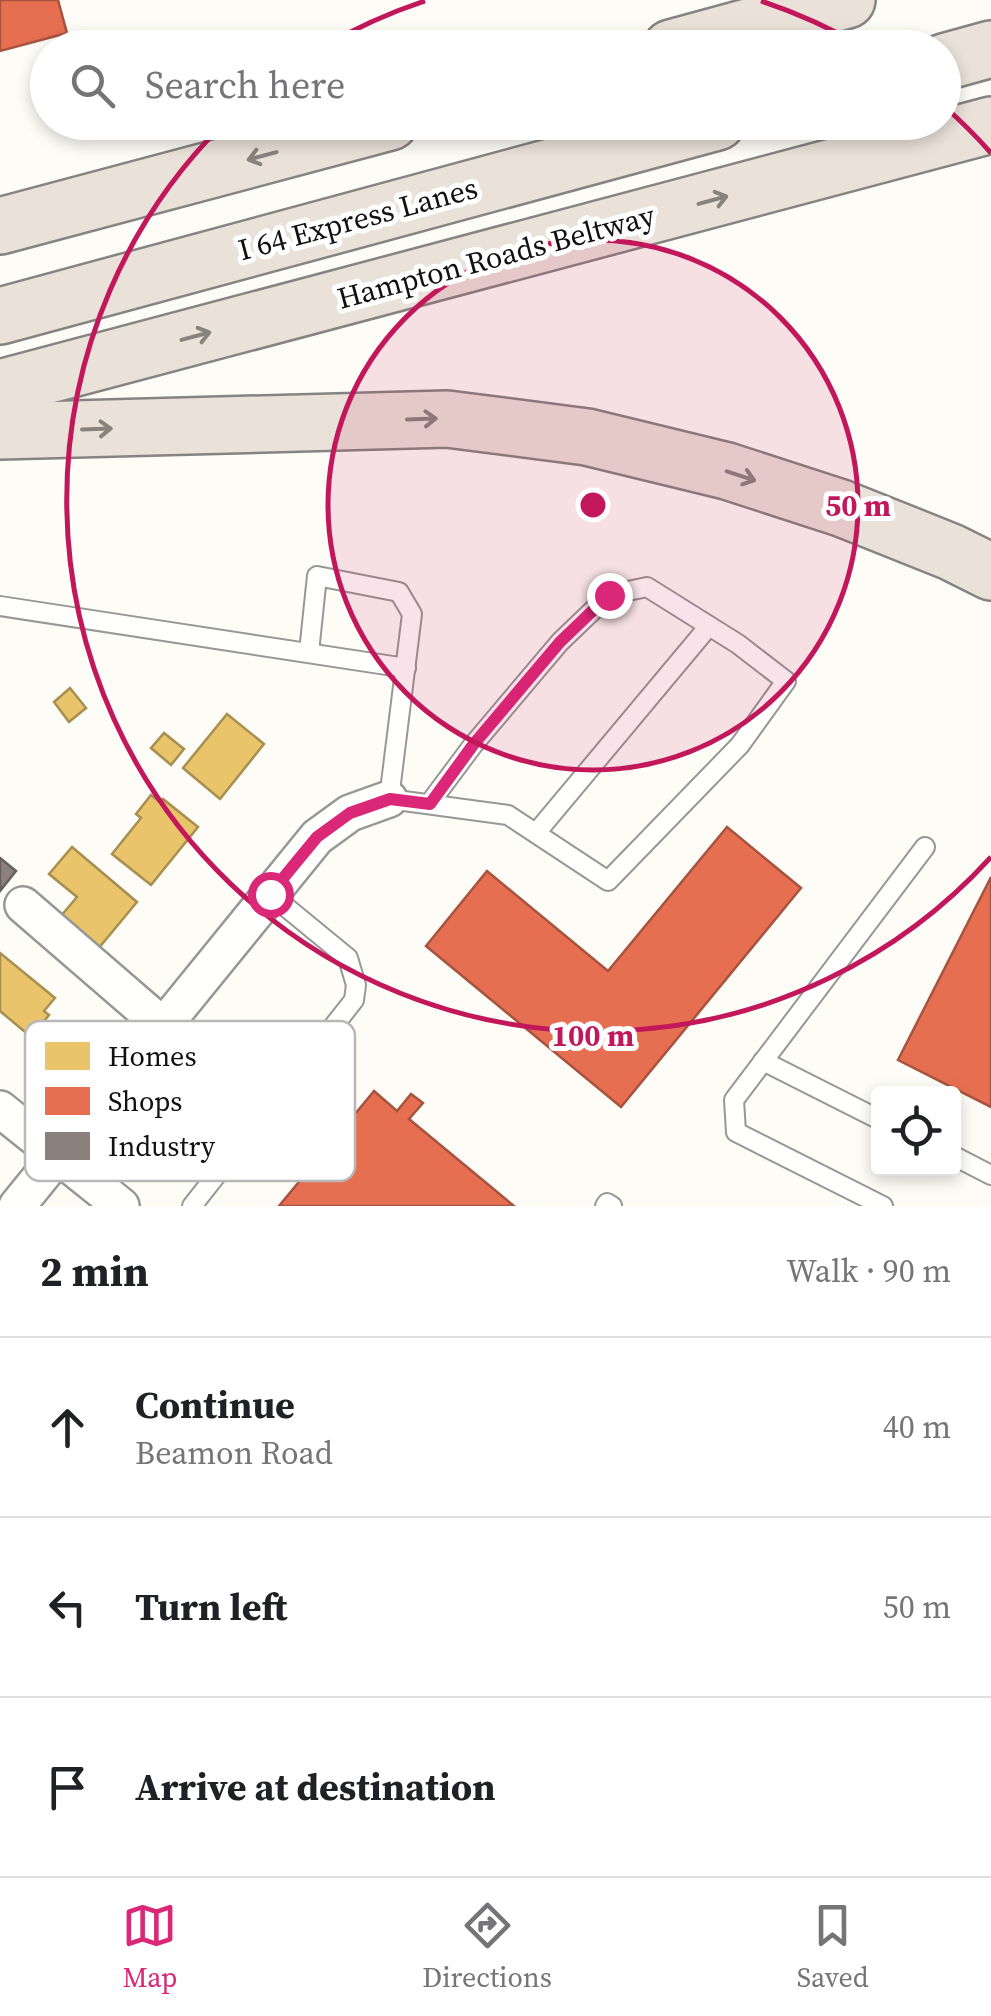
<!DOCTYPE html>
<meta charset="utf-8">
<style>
:root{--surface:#fff;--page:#f2f2f2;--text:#202124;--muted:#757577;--line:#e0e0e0;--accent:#db2777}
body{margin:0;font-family:"Source Serif 4",serif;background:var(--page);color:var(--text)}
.controls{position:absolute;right:30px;bottom:30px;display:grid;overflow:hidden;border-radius:10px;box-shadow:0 5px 15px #0003}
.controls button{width:90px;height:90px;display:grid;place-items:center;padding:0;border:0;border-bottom:2px solid var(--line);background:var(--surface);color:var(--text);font:50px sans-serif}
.stop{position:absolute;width:30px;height:30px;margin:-22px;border:8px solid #db2777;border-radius:50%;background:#fff}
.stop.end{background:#db2777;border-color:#fff;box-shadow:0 2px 10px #0008}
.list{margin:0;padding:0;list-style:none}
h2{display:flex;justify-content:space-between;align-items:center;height:130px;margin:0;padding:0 40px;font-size:42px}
h2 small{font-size:32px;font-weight:400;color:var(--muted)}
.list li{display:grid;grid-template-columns:65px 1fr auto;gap:30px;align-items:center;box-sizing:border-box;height:180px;padding:0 40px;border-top:2px solid var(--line)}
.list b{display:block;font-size:38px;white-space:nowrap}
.list p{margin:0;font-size:32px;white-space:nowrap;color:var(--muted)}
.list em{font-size:32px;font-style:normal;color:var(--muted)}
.icon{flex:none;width:55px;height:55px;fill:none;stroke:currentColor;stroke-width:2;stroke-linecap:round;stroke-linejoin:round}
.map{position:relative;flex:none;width:991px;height:1206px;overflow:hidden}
.search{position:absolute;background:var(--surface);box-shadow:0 5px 15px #0003;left:30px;right:30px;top:30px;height:110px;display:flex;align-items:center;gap:25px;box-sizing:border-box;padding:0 35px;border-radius:55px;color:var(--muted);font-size:38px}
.sheet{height:670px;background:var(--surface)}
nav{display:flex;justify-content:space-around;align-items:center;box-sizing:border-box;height:140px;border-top:2px solid var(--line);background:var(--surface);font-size:28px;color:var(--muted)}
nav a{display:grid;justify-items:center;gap:5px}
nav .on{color:var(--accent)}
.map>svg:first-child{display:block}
.homes{fill:#e9c46a;stroke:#a88e4f;stroke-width:2.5}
.shops{fill:#e76f51;stroke:#a7533e;stroke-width:2.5}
.industry{fill:#8a817c;stroke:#665f5c;stroke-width:2.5}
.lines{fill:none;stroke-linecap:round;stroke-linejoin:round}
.lane-casing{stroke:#979795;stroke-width:22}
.street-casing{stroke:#979795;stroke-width:40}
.highway-casing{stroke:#858482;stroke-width:60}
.lane{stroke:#fffffe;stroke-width:18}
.street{stroke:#fffffe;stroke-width:35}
.highway{stroke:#eae1d8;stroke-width:55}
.oneway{stroke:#88837e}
.route{stroke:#db2777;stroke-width:12}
.ring{fill:none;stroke:#c2185b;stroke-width:5}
.labels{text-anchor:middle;stroke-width:10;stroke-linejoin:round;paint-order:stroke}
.street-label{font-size:30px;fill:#111;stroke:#fff}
.key{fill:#fff;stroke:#b8b8b8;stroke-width:2.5}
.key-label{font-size:28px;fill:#111}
.centre{fill:#c2185b;stroke:#fff;stroke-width:5}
.ring-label{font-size:30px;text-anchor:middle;font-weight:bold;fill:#c2185b;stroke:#fff;stroke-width:10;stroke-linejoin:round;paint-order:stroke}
</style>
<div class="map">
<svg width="991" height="1206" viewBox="0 0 991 1206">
<rect width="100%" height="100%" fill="#fdfcf7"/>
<!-- homes -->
<g class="homes">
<path d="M70 688 86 708 69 722 54 702Z"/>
<path d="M227 714 264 744 220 799 183 768Z"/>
<path d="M164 733 184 749 171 765 151 748Z"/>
<path d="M151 795 160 802 163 799 198 827 151 885 112 854 141 818 136 814Z"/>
<path d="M72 847 137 902 98 949 60 917 77 897 49 874Z"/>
<path d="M0 953 55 998 44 1011 49 1015 31 1037 0 1011Z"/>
</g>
<!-- shops -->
<g class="shops">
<path d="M0 0H58L67 33 0 51Z"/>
<path d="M727 827 801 888 621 1107 426 946 487 871 608 971Z"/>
<path d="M991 877V1107L898 1060Z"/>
<path d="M374 1091 397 1111 411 1094 423 1103 409 1119 514 1206H279Z"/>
</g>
<!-- industry -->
<path class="industry" d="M0 858 16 871 0 891Z"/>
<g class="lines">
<!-- lane casing -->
<g class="lane-casing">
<g id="lane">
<path d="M0 606 406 668"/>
<path d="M309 652 317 576 399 592 412 614 389 799 508 815 608 881 740 745 786 681 738 644 647 587 609 595 560 642 473 745 429 804"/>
<path d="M536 833 709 626"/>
<path d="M763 1061 878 1119"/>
<path d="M954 1156 991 1175"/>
<path d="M192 1206 354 1000 356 985 348 958 270 894"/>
<path d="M605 1206 607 1203 612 1206"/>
<path d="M883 1206 736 1132 734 1100 925 847"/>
</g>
</g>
<!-- street casing -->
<g class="street-casing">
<g id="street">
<path d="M23 905 163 1026"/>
<path d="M0 1109 121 1206"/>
<path d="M17 1206 317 837 350 813 389 799"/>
</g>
</g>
<!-- highway casing -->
<g class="highway-casing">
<g id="highway">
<path d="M671 48 847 0"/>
<path d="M944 62 991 49"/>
<path d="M0 226 390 122"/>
<path d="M0 316 717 122"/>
<path d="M0 388 991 125"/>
<path d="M0 431 447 419 587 437 727 471 841 508 951 552 991 572"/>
</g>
</g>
<!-- lane -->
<use href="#lane" class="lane"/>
<!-- street -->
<use href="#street" class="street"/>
<!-- highway -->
<use href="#highway" class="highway"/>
</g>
<!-- one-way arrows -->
<defs><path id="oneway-shaft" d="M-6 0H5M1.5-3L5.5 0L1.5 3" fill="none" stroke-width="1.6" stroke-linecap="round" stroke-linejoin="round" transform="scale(2.5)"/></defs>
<g class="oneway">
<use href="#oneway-shaft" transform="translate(262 156) rotate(165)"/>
<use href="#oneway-shaft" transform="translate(713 200) rotate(-15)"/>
<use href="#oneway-shaft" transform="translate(196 336) rotate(-15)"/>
<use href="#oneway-shaft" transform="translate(422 419) rotate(-2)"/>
<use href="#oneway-shaft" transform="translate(97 429) rotate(-2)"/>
<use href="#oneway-shaft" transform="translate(741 476) rotate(18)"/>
</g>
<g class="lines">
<!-- route -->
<path class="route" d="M270 894 317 837 350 813 390 799 430 804 473 745 560 642 609 595"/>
</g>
<!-- distance rings -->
<circle cx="593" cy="505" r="265" fill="#c2185b" fill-opacity=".12"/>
<g class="ring">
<circle cx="593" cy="505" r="265"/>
<path d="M991 857A531 531 0 1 1 224 123M323 47A531 531 0 0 1 425 1M761 1A531 531 0 0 1 863 47M945 107A531 531 0 0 1 991 153"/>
</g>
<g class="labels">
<!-- street labels -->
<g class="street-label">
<text transform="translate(358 219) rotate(-15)" y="10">I 64 Express Lanes</text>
<text transform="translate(496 257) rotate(-15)" y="10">Hampton Roads Beltway</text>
</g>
</g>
<!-- legend -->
<rect x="25" y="1021" width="330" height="160" rx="15" class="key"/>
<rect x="45" y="1042" width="45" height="28" fill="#e9c46a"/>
<rect x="45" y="1087" width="45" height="28" fill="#e76f51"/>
<rect x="45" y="1132" width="45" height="28" fill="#8a817c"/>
<g class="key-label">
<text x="108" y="1066">Homes</text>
<text x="108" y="1111">Shops</text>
<text x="108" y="1156">Industry</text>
</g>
<circle cx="593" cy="505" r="15" class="centre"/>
<g class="ring-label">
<text x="858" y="516">50 m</text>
<text x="593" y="1046">100 m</text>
</g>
</svg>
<div class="controls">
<button><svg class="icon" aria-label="locate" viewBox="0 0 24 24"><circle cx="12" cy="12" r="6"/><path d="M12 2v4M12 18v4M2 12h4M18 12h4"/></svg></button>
</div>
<div class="stop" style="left:270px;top:894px"></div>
<div class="stop end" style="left:609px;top:595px"></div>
<div class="search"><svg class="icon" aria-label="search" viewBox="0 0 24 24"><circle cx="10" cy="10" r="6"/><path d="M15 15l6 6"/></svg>Search here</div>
</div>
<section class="sheet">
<h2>2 min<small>Walk · 90 m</small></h2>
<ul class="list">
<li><svg class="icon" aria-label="ahead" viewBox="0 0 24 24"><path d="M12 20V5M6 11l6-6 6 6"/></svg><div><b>Continue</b><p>Beamon Road</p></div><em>40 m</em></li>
<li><svg class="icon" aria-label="left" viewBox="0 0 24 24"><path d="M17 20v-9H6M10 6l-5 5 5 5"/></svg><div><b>Turn left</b></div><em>50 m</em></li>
<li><svg class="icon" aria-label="arrive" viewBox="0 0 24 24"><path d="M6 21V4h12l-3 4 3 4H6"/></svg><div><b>Arrive at destination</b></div></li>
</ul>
</section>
<nav>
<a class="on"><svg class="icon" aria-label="map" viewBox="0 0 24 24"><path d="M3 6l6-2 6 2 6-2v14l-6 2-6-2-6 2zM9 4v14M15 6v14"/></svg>Map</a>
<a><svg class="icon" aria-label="directions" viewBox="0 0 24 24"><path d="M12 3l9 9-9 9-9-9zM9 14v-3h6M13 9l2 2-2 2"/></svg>Directions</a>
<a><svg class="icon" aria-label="saved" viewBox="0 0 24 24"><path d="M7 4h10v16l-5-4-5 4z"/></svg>Saved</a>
</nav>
